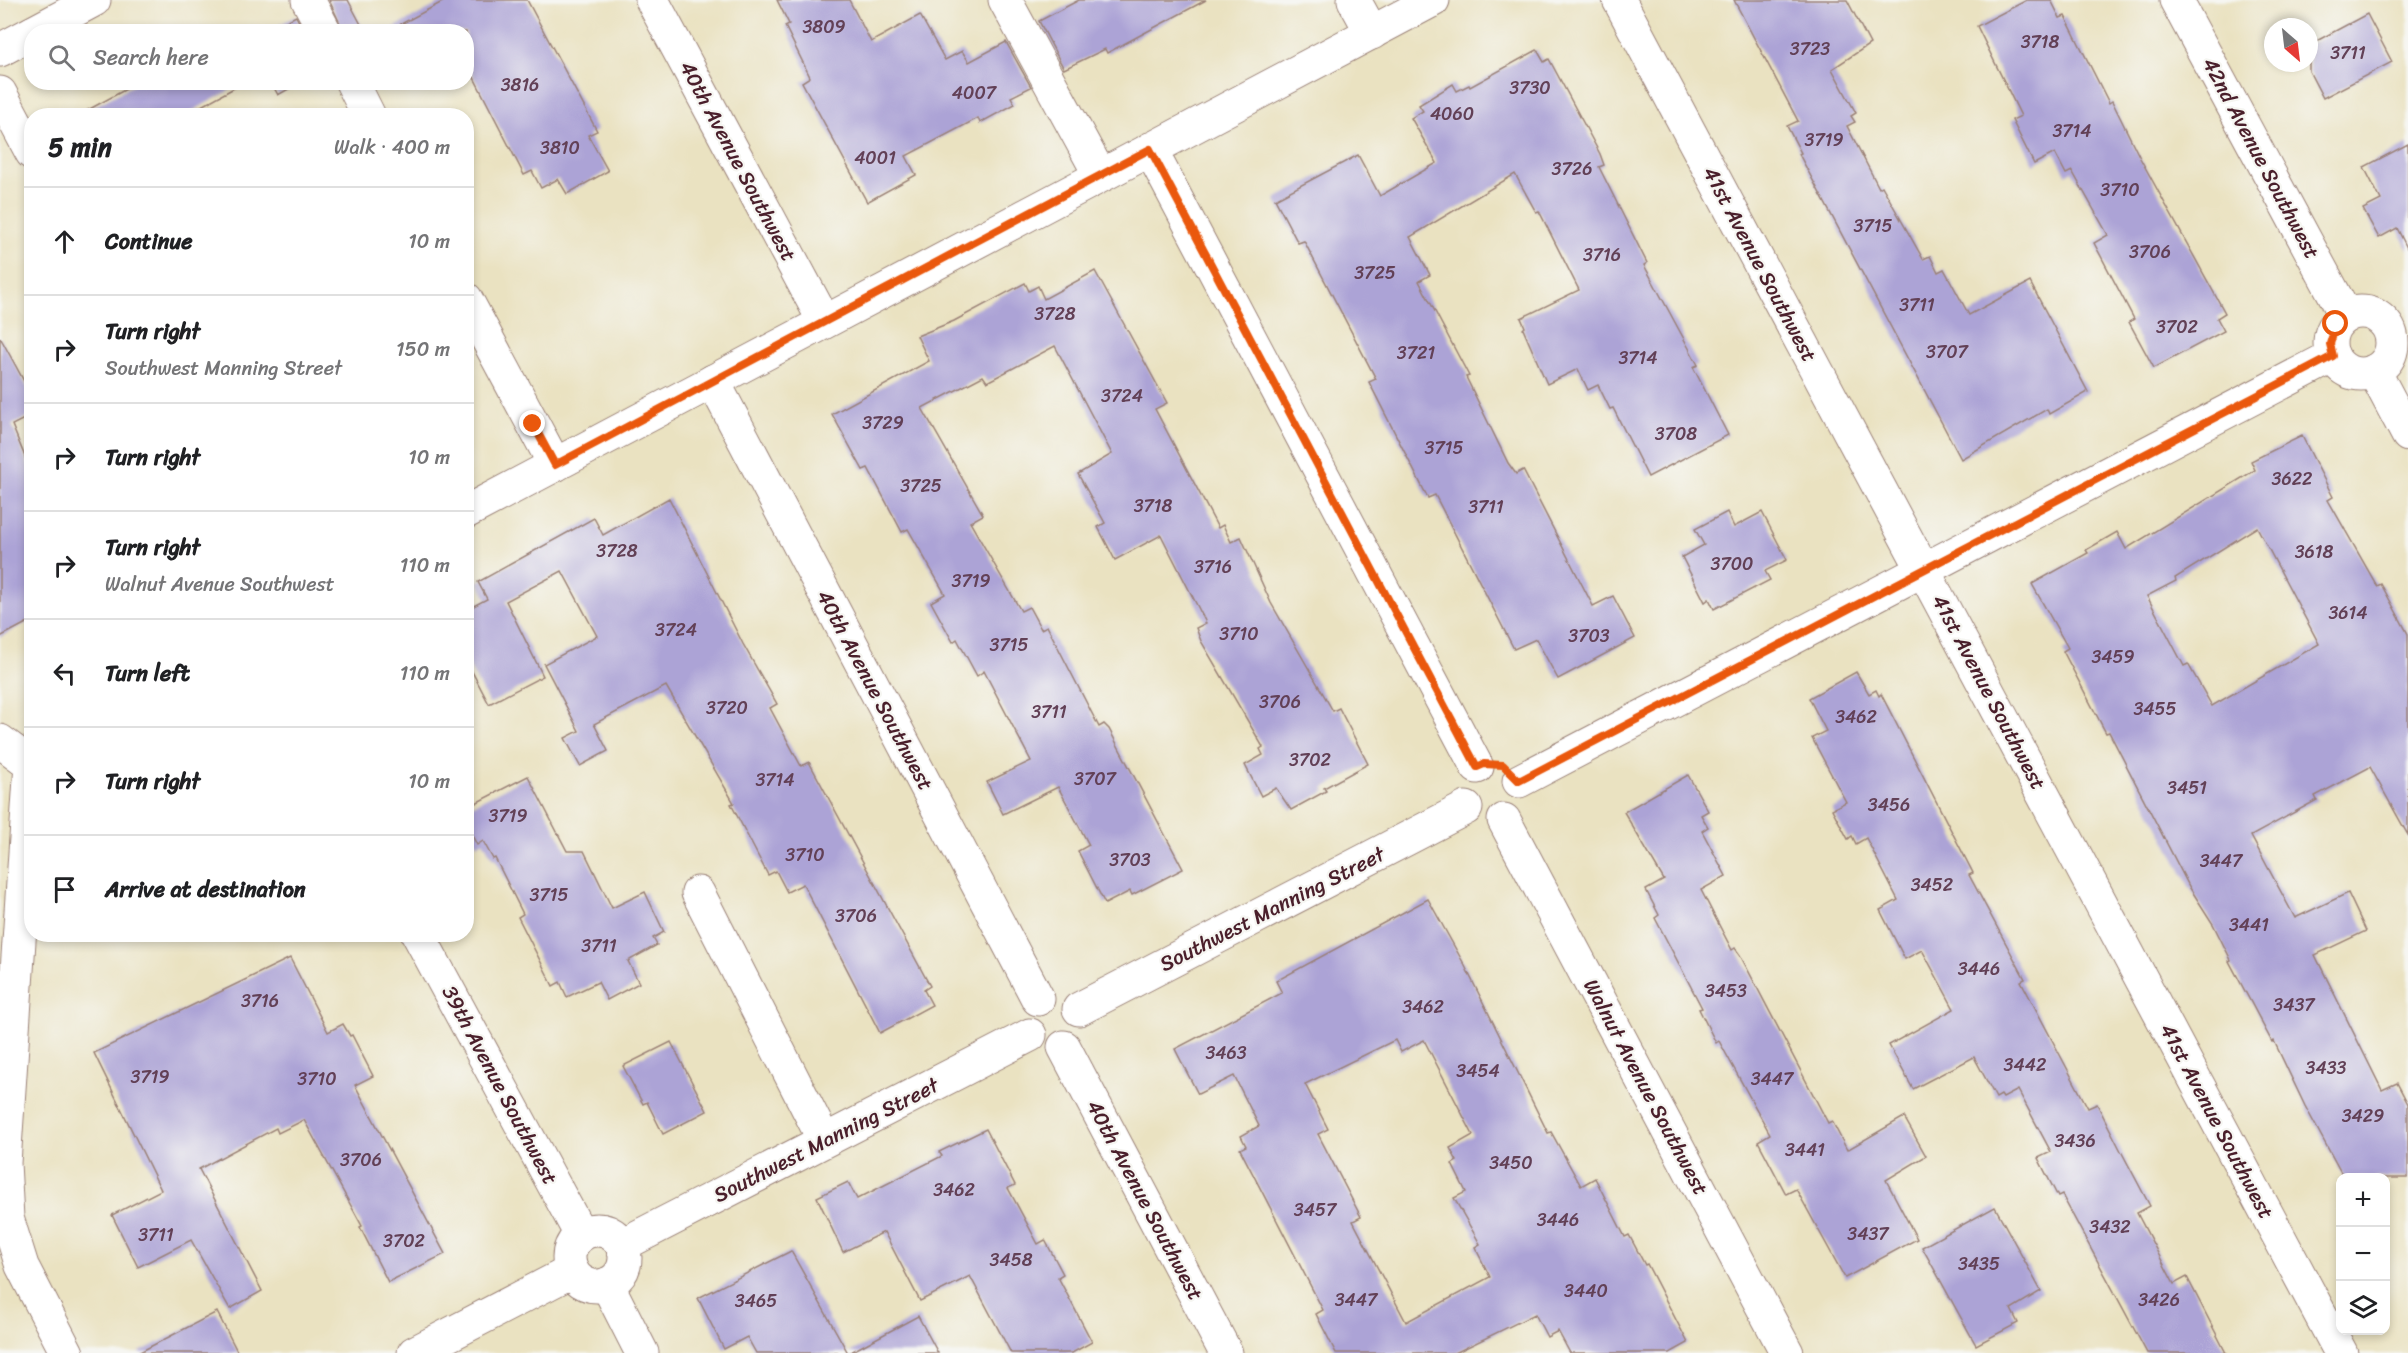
<!DOCTYPE html>
<meta charset="utf-8">
<style>
:root{--surface:#fff;--page:#f6f6f6;--text:#202124;--muted:#757577;--line:#e0e0e0}
body{margin:0;font-family:Sriracha,sans-serif;background:var(--page);color:var(--text)}
.controls{position:absolute;right:18px;bottom:18px;display:grid;overflow:hidden;border-radius:12px;box-shadow:0 3px 9px #0003}
.controls button{width:54px;height:54px;display:grid;place-items:center;padding:0;border:0;border-bottom:2px solid var(--line);background:var(--surface);color:var(--text);font:30px sans-serif}
.compass{position:absolute;left:2264px;top:18px;width:54px;height:54px;border-radius:50%;background:var(--surface);box-shadow:0 3px 9px #0003;rotate:152deg}
.stop{position:absolute;width:18px;height:18px;margin:-14px;border:4px solid #ea580c;border-radius:50%;background:#fff}
.stop.end{background:#ea580c;border-color:#fff;box-shadow:0 2px 6px #0008}
.list{margin:0;padding:0;list-style:none}
h2{display:flex;justify-content:space-between;align-items:center;height:78px;margin:0;padding:0 24px;font-size:26px}
h2 small{font-size:20px;font-weight:400;color:var(--muted)}
.list li{display:grid;grid-template-columns:39px 1fr auto;gap:18px;align-items:center;box-sizing:border-box;height:108px;padding:0 24px;border-top:2px solid var(--line)}
.list b{display:block;font-size:22px;white-space:nowrap}
.list p{margin:0;font-size:20px;white-space:nowrap;color:var(--muted)}
.list em{font-size:20px;font-style:normal;color:var(--muted)}
.icon{flex:none;width:33px;height:33px;fill:none;stroke:currentColor;stroke-width:2;stroke-linecap:round;stroke-linejoin:round}
.map{position:relative;flex:none;width:2408px;height:1353px;overflow:hidden}
.search{position:absolute;background:var(--surface);box-shadow:0 3px 9px #0003;left:24px;top:24px;width:450px;height:66px;display:flex;align-items:center;gap:15px;box-sizing:border-box;padding:0 21px;border-radius:24px;color:var(--muted);font-size:22px}
.panel{position:absolute;background:var(--surface);box-shadow:0 3px 9px #0003;left:24px;top:108px;width:450px;height:834px;border-radius:24px}
.map>svg:first-child{display:block}
.building{fill:#aca3d6;fill-rule:evenodd}
.lines{fill:none;stroke-linecap:round;stroke-linejoin:round}
.minor-casing{stroke:#9a8076;stroke-width:35}
.minor{stroke:#fff;stroke-width:33}
.route{stroke:#ea580c;stroke-width:8}
.labels{text-anchor:middle;stroke-width:4.5;stroke-linejoin:round;paint-order:stroke}
.number-label{font-size:18px;fill:#624056}
.street-label{font-size:21px;fill:#4a1f2b;stroke:#f6f6f2}
</style>
<div class="map">
<svg width="2408" height="1353" viewBox="0 0 2408 1353">
<rect width="100%" height="100%" fill="#f6f6f2"/>
<filter id="ink" filterUnits="userSpaceOnUse"><feTurbulence type="fractalNoise" baseFrequency=".0167" numOctaves="2"/><feDisplacementMap in="SourceGraphic" scale="12" xChannelSelector="R" yChannelSelector="G"/><feConvolveMatrix kernelMatrix="1 2 1 2 8 2 1 2 1" color-interpolation-filters="sRGB"/></filter>
<filter id="wash" filterUnits="userSpaceOnUse"><feTurbulence type="fractalNoise" baseFrequency=".008" numOctaves="4" result="noise"/><feDisplacementMap in="SourceGraphic" scale="24" xChannelSelector="R" yChannelSelector="G"/><feGaussianBlur stdDeviation="1.35" result="paint"/><feColorMatrix in="noise" values="0 0 0 0 0 0 0 0 0 0 0 0 0 0 0 0 0 1.4 0 .05"/><feComposite in="paint" operator="in"/></filter>
<g filter="url(#wash)">
<rect width="100%" height="100%" fill="#eae2c1"/>
<g id="blocks">
<!-- building -->
<g class="building">
<path d="M329 0H348L365 32H344Z"/>
<path d="M446 0H527L597 131 588 135 608 171 567 194 558 179 541 188 532 171 524 175 466 62V32H386Z"/>
<path d="M777 0H849L871 42 920 15 945 60 962 51 969 62 1006 42 1031 87 1011 97 1015 104 980 123 978 118 906 156 916 175 867 202 802 82 810 77 785 26 789 24Z"/>
<path d="M1079 0H1206L1107 53 1105 49 1064 69 1039 21Z"/>
<path d="M1734 0H1847L1870 44 1832 69 1856 113 1851 116 1855 122 1847 126 1879 188 1882 186 1923 259 1930 256 1938 272 1944 269 1969 315 2030 282 2088 392 2049 414 2047 409 1961 459 1799 154 1801 153 1787 126 1798 121Z"/>
<path d="M2027 0H2051L2060 18 2065 16 2109 103 2112 101 2140 158 2225 313 2217 318 2224 331 2154 368 2129 322 2134 319 2094 243 2108 235 2072 171 2066 174 2055 153 2034 164 2012 120 2021 116 1977 26Z"/>
<path d="M2367 14 2392 62 2323 98 2309 71V45Z"/>
<path d="M296 16 304 32H265Z"/>
<path d="M1537 50 1544 62 1549 59 1600 154 1604 165 1599 167 1647 263 1644 265 1698 365 1693 367 1728 435 1648 477 1613 408 1610 409 1598 385 1588 390 1578 369 1547 384 1523 329 1525 327 1521 318 1579 290 1539 211 1536 212 1515 174 1410 237 1430 275 1419 281 1469 376 1466 377 1508 463 1516 474 1523 470 1593 606 1613 596 1635 638 1558 679 1536 639 1514 649 1435 495 1428 498 1369 382 1376 379 1304 241 1298 243 1275 199 1358 155 1380 196 1437 163 1411 118 1423 111 1419 105 1453 84 1457 91 1469 85 1470 87Z"/>
<path d="M139 82H245L183 116H77Z"/>
<path d="M271 82H301L278 95Z"/>
<path d="M2408 144V250L2397 228 2379 238 2363 209 2381 200 2364 167Z"/>
<path d="M1095 271 1167 403 1155 409 1218 528 1223 525 1231 542 1241 537 1271 603 1333 711 1339 708 1368 764 1324 788 1326 791 1291 810 1276 788 1261 796 1245 765 1263 755 1260 749 1263 747 1201 641 1196 628 1206 623 1161 535 1115 560 1098 527 1105 523 1078 474 1112 454 1055 346 987 382 983 376 922 408 983 515 970 522 1021 611 1029 607 1041 629 1047 626 1099 727 1104 724 1109 729 1183 869 1132 895 1130 891 1105 904 1078 851 1089 845 1058 787 1003 814 987 782 1031 761 984 671 977 676 957 639 953 642 931 602 945 594 908 529 902 532 868 468 863 470 832 414 929 361 917 336 954 321 1025 283 1029 291 1038 286 1044 299Z"/>
<path d="M0 337 32 396V415L12 425 32 474V620L0 637Z"/>
<path d="M2302 436 2333 497 2328 500 2377 586 2381 584 2408 634V835L2370 767 2315 796 2317 800 2251 836 2295 918 2348 893 2366 931 2315 955 2382 1090 2397 1083 2408 1104V1178H2344L2305 1106 2274 1041 2272 1042 2229 961 2231 960 2213 924 2190 888 2109 732 2106 733 2063 651 2068 648 2032 584 2088 553 2086 550 2117 532 2126 549 2255 470 2251 461ZM2257 527 2319 644 2212 706 2188 664 2184 666 2147 596 2176 581 2175 578Z"/>
<path d="M669 498 743 644 777 704 770 708 801 766 809 762 930 986 924 990 932 1005 880 1033 803 884 787 892 776 871 768 875 731 804 734 803 666 686 594 724 608 751 580 766 565 738 579 731 544 664 597 636 562 571 506 601 543 676 489 704 466 660V610L487 599 478 582 594 518 603 535Z"/>
<path d="M1727 512 1734 527 1762 512 1787 560 1765 571 1770 580 1714 609 1709 599 1705 602 1682 557 1704 545 1695 529Z"/>
<path d="M1856 672 1869 694 1876 690 1879 696 1881 694 1973 873 1969 875 2025 979 2021 981 2060 1055 2088 1108 2097 1104 2122 1153 2150 1206 2137 1213 2174 1284 2187 1277 2226 1353H2147L2062 1195 2058 1197 2038 1158 2051 1152 2018 1090 2003 1098 2001 1095 1996 1098 1974 1057 1913 1089 1889 1045 1954 1009 1922 950 1905 959 1880 910 1898 900 1866 838 1856 844 1852 836 1848 839 1832 809 1846 802 1812 738 1826 731 1809 698Z"/>
<path d="M1688 775 1708 811 1701 815 1708 827 1702 831 1726 876 1701 890 1732 950 1735 948 1740 955 1828 1123 1832 1121 1847 1150 1904 1117 1926 1156 1886 1180 1917 1239 1845 1278 1796 1189 1786 1194 1758 1141 1770 1134 1719 1041 1716 1043 1699 1009 1702 1008 1655 918 1659 915 1646 890 1664 880 1624 812Z"/>
<path d="M528 776 567 851H584L612 908 645 892 664 932 653 938 657 945 628 961 639 983 607 1000 598 982 567 997 560 982 553 986 518 917 523 914 495 858 493 859 483 841 477 845 466 824V808Z"/>
<path d="M1428 899 1464 964 1548 1133 1551 1132 1581 1186 1595 1178 1625 1237 1629 1235 1645 1265 1647 1264 1688 1343 1670 1353H1570L1558 1331 1547 1337 1535 1314 1455 1353H1336L1316 1314 1323 1310 1240 1149 1246 1146 1241 1136 1259 1126 1234 1076 1198 1094 1175 1049 1282 993 1276 981ZM1395 1040 1401 1052 1424 1040 1473 1135 1450 1148 1457 1161 1452 1164 1466 1192 1454 1198 1480 1244 1475 1247 1490 1277 1406 1322 1353 1221 1361 1217 1318 1134 1328 1129 1305 1084Z"/>
<path d="M290 958 328 1032 343 1024 350 1036 352 1035 373 1076 355 1085 445 1254 388 1282 360 1227 362 1226 304 1120 278 1133 276 1128 199 1169 262 1291 230 1309 191 1240 138 1267 112 1215 161 1190 94 1053Z"/>
<path d="M671 1042 707 1111 663 1134 647 1102 643 1104 623 1066Z"/>
<path d="M986 1129 1015 1185 1008 1188 1038 1244 1045 1240 1063 1274 1058 1277 1092 1342 1072 1353H1011L970 1276 920 1301 884 1232 843 1252 817 1197 848 1182 857 1199 942 1156 939 1152Z"/>
<path d="M1995 1207 2041 1291 2011 1309 2018 1323 1976 1345 1922 1247Z"/>
<path d="M791 1251 848 1353H756L747 1337 724 1349 698 1298Z"/>
<path d="M217 1312 238 1353H138Z"/>
<path d="M918 1316 938 1353H849Z"/>
</g>
</g>
</g>
<g filter="url(#ink)">
<use href="#blocks" fill-opacity="0" stroke="#9a8076" stroke-width="1.5"/>
<g class="lines">
<!-- minor casing -->
<g class="minor-casing">
<g id="minor">
<path d="M308 0 325 32"/>
<path d="M652 0 824 321"/>
<path d="M1005 0 1100 175"/>
<path d="M1354 0 1372 33"/>
<path d="M1619 0 2341 1353"/>
<path d="M2176 0 2346 316"/>
<path d="M34 32 94 0"/>
<path d="M0 50 32 33"/>
<path d="M352 82 369 116"/>
<path d="M0 93 32 153"/>
<path d="M1150 149 1477 767"/>
<path d="M466 299 555 465"/>
<circle cx="2361" cy="343" r="31"/>
<path d="M2374 371 2408 435"/>
<path d="M713 381 1038 999"/>
<path d="M466 512 1433 0"/>
<path d="M0 741 31 764 4 1163 7 1218 22 1266 67 1353"/>
<path d="M1519 781 2333 356"/>
<path d="M1504 820 1787 1353"/>
<path d="M698 893 824 1140"/>
<path d="M418 934 581 1235"/>
<path d="M1079 1009 1466 808"/>
<path d="M1064 1047 1226 1353"/>
<circle cx="597" cy="1258" r="28"/>
<path d="M622 1245 1030 1035"/>
<path d="M607 1284 642 1353"/>
<path d="M414 1353 572 1271"/>
</g>
</g>
<!-- minor -->
<use href="#minor" class="minor"/>
</g>
</g>
<g class="lines" filter="url(#ink)">
<!-- route -->
<path class="route" d="M533 424 555 465 1150 149 1477 767 1484 764 1503 765 1519 781 2333 356 2330 344 2336 324"/>
</g>
<g class="labels">
<!-- number labels -->
<g class="number-label">
<text x="824" y="33">3809</text>
<text x="2040" y="48">3718</text>
<text x="1810" y="55">3723</text>
<text x="2348" y="59">3711</text>
<text x="520" y="91">3816</text>
<text x="1530" y="94">3730</text>
<text x="974" y="99">4007</text>
<text x="1452" y="120">4060</text>
<text x="2072" y="137">3714</text>
<text x="1824" y="146">3719</text>
<text x="560" y="154">3810</text>
<text x="875" y="164">4001</text>
<text x="1572" y="175">3726</text>
<text x="2120" y="196">3710</text>
<text x="1873" y="232">3715</text>
<text x="2150" y="258">3706</text>
<text x="1602" y="261">3716</text>
<text x="1375" y="279">3725</text>
<text x="1917" y="311">3711</text>
<text x="1055" y="320">3728</text>
<text x="2177" y="333">3702</text>
<text x="1947" y="358">3707</text>
<text x="1416" y="359">3721</text>
<text x="1638" y="364">3714</text>
<text x="1122" y="402">3724</text>
<text x="883" y="429">3729</text>
<text x="1676" y="440">3708</text>
<text x="1444" y="454">3715</text>
<text x="2292" y="485">3622</text>
<text x="921" y="492">3725</text>
<text x="1153" y="512">3718</text>
<text x="1486" y="513">3711</text>
<text x="617" y="557">3728</text>
<text x="2314" y="558">3618</text>
<text x="1732" y="570">3700</text>
<text x="1213" y="573">3716</text>
<text x="971" y="587">3719</text>
<text x="2348" y="619">3614</text>
<text x="676" y="636">3724</text>
<text x="1239" y="640">3710</text>
<text x="1589" y="642">3703</text>
<text x="1009" y="651">3715</text>
<text x="2113" y="663">3459</text>
<text x="1280" y="708">3706</text>
<text x="727" y="714">3720</text>
<text x="2155" y="715">3455</text>
<text x="1049" y="718">3711</text>
<text x="1856" y="723">3462</text>
<text x="1310" y="766">3702</text>
<text x="1095" y="785">3707</text>
<text x="775" y="786">3714</text>
<text x="2187" y="794">3451</text>
<text x="1889" y="811">3456</text>
<text x="508" y="822">3719</text>
<text x="805" y="861">3710</text>
<text x="1130" y="866">3703</text>
<text x="2221" y="867">3447</text>
<text x="1932" y="891">3452</text>
<text x="549" y="901">3715</text>
<text x="856" y="922">3706</text>
<text x="2249" y="931">3441</text>
<text x="599" y="952">3711</text>
<text x="1979" y="975">3446</text>
<text x="1726" y="997">3453</text>
<text x="260" y="1007">3716</text>
<text x="2294" y="1011">3437</text>
<text x="1423" y="1013">3462</text>
<text x="1226" y="1059">3463</text>
<text x="2025" y="1071">3442</text>
<text x="2326" y="1074">3433</text>
<text x="1478" y="1077">3454</text>
<text x="150" y="1083">3719</text>
<text x="317" y="1085">3710</text>
<text x="1772" y="1085">3447</text>
<text x="2363" y="1122">3429</text>
<text x="2075" y="1147">3436</text>
<text x="1805" y="1156">3441</text>
<text x="361" y="1166">3706</text>
<text x="1511" y="1169">3450</text>
<text x="954" y="1196">3462</text>
<text x="1315" y="1216">3457</text>
<text x="1558" y="1226">3446</text>
<text x="2110" y="1233">3432</text>
<text x="1868" y="1240">3437</text>
<text x="156" y="1241">3711</text>
<text x="404" y="1247">3702</text>
<text x="1011" y="1266">3458</text>
<text x="1979" y="1270">3435</text>
<text x="1586" y="1297">3440</text>
<text x="1356" y="1306">3447</text>
<text x="2159" y="1306">3426</text>
<text x="756" y="1307">3465</text>
</g>
<!-- street labels -->
<g class="street-label">
<text transform="translate(2261 158) rotate(62)" y="7">42nd Avenue Southwest</text>
<text transform="translate(738 161) rotate(62)" y="7">40th Avenue Southwest</text>
<text transform="translate(1760 264) rotate(62)" y="7">41st Avenue Southwest</text>
<text transform="translate(875 690) rotate(62)" y="7">40th Avenue Southwest</text>
<text transform="translate(1989 692) rotate(62)" y="7">41st Avenue Southwest</text>
<text transform="translate(1272 909) rotate(-27)" y="7">Southwest Manning Street</text>
<text transform="translate(500 1085) rotate(62)" y="7">39th Avenue Southwest</text>
<text transform="translate(1646 1087) rotate(62)" y="7">Walnut Avenue Southwest</text>
<text transform="translate(2217 1121) rotate(62)" y="7">41st Avenue Southwest</text>
<text transform="translate(826 1140) rotate(-27)" y="7">Southwest Manning Street</text>
<text transform="translate(1145 1200) rotate(62)" y="7">40th Avenue Southwest</text>
</g>
</g>
</svg>
<div class="controls">
<button>+</button>
<button>−</button>
<button><svg class="icon" aria-label="layers" viewBox="0 0 24 24"><path d="M12 4l9 5-9 5-9-5zM3 14l9 5 9-5"/></svg></button>
</div>
<svg class="compass" viewBox="-18 -18 36 36"><path d="M0-13l5 13h-10z" fill="#e53935"/><path d="M0 13l5-13h-10z" fill="#757577"/></svg>
<div class="stop" style="left:2336px;top:324px"></div>
<div class="stop end" style="left:533px;top:424px"></div>
<div class="search"><svg class="icon" aria-label="search" viewBox="0 0 24 24"><circle cx="10" cy="10" r="6"/><path d="M15 15l6 6"/></svg>Search here</div>
<section class="panel">
<h2>5 min<small>Walk · 400 m</small></h2>
<ul class="list">
<li><svg class="icon" aria-label="ahead" viewBox="0 0 24 24"><path d="M12 20V5M6 11l6-6 6 6"/></svg><div><b>Continue</b></div><em>10 m</em></li>
<li><svg class="icon" aria-label="right" viewBox="0 0 24 24"><path d="M7 20v-9h11M14 6l5 5-5 5"/></svg><div><b>Turn right</b><p>Southwest Manning Street</p></div><em>150 m</em></li>
<li><svg class="icon" aria-label="right" viewBox="0 0 24 24"><path d="M7 20v-9h11M14 6l5 5-5 5"/></svg><div><b>Turn right</b></div><em>10 m</em></li>
<li><svg class="icon" aria-label="right" viewBox="0 0 24 24"><path d="M7 20v-9h11M14 6l5 5-5 5"/></svg><div><b>Turn right</b><p>Walnut Avenue Southwest</p></div><em>110 m</em></li>
<li><svg class="icon" aria-label="left" viewBox="0 0 24 24"><path d="M17 20v-9H6M10 6l-5 5 5 5"/></svg><div><b>Turn left</b></div><em>110 m</em></li>
<li><svg class="icon" aria-label="right" viewBox="0 0 24 24"><path d="M7 20v-9h11M14 6l5 5-5 5"/></svg><div><b>Turn right</b></div><em>10 m</em></li>
<li><svg class="icon" aria-label="arrive" viewBox="0 0 24 24"><path d="M6 21V4h12l-3 4 3 4H6"/></svg><div><b>Arrive at destination</b></div></li>
</ul>
</section>
</div>
